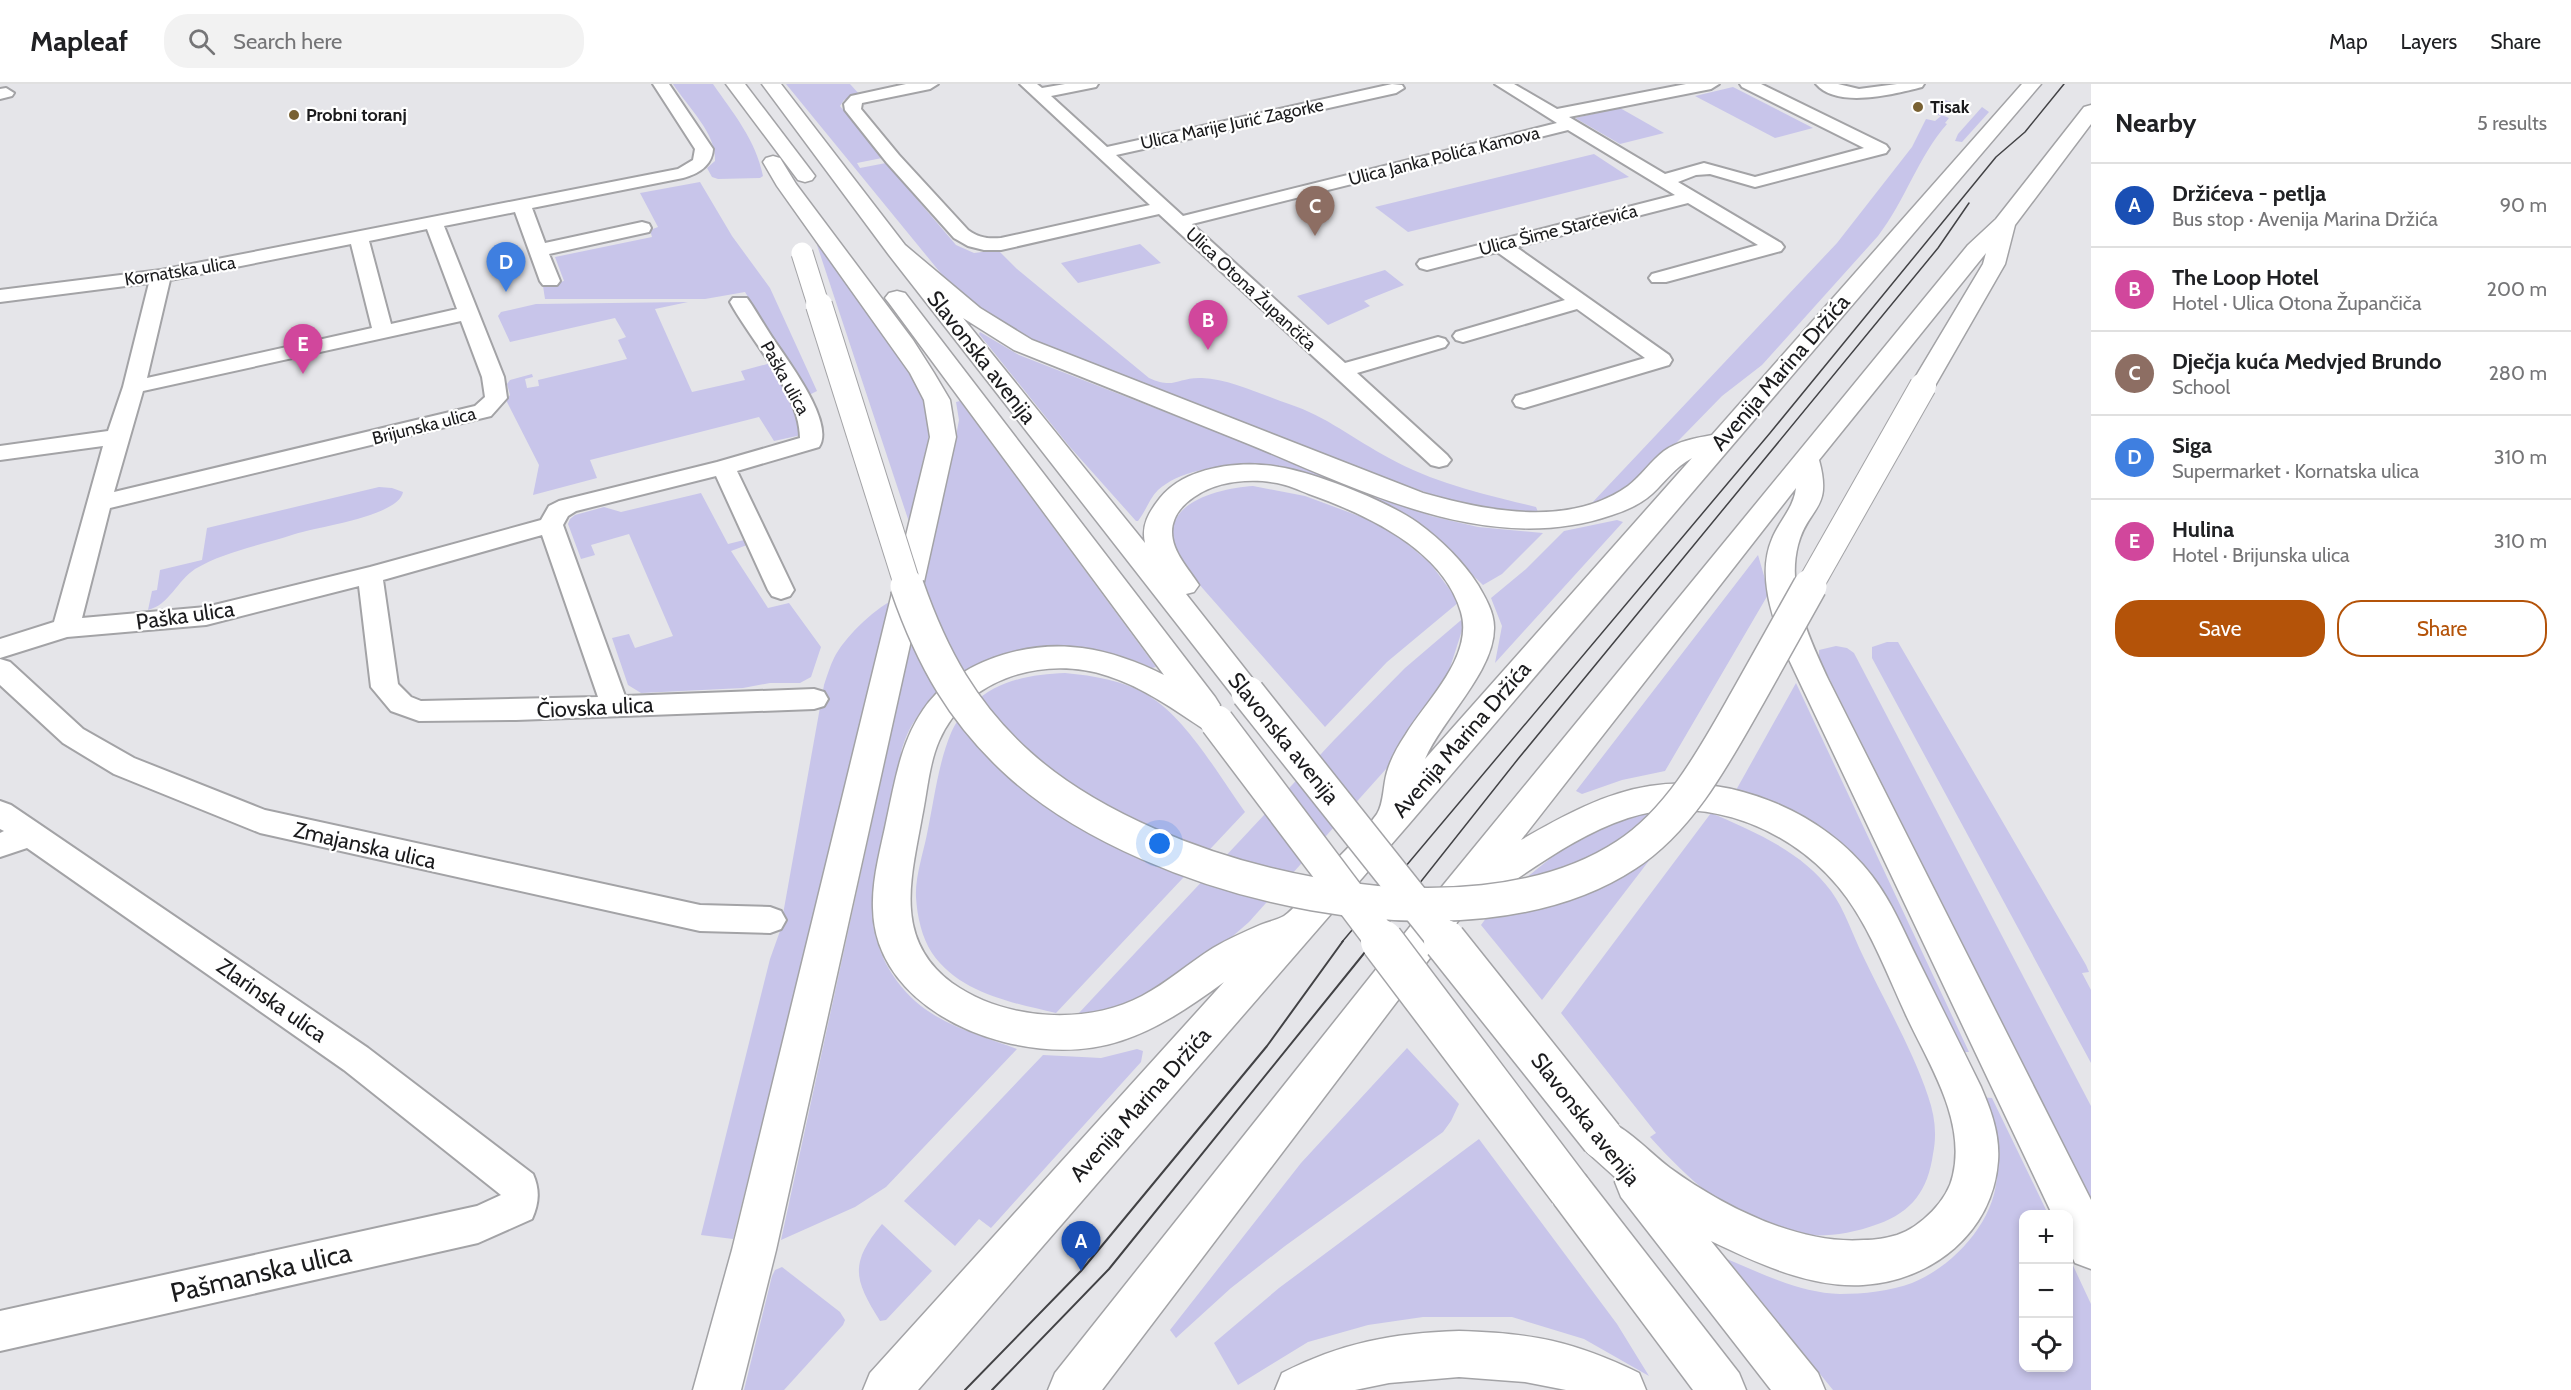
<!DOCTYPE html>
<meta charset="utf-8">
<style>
:root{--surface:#fff;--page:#f2f2f2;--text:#202124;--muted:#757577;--line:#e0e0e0;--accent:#b45309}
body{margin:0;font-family:Cabin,sans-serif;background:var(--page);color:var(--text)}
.controls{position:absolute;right:18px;bottom:18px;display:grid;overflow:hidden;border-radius:12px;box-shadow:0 3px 9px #0003}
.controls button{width:54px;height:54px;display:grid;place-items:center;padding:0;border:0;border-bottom:2px solid var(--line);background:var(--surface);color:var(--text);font:30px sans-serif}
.you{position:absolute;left:1160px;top:760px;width:21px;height:21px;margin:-15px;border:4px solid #fff;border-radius:50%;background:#1a73e8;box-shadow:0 0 0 9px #1a73e833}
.badge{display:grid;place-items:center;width:39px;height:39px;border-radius:50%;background:var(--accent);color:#fff;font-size:20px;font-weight:700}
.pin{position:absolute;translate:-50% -50px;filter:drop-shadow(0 2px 3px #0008)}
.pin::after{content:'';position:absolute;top:32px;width:21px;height:18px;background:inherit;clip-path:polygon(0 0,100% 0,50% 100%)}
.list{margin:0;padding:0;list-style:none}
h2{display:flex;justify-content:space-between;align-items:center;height:78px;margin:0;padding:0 24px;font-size:26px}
h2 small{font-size:20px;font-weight:400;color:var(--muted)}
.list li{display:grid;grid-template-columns:39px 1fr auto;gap:18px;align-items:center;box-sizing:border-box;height:84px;padding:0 24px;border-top:2px solid var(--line)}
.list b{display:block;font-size:22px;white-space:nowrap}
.list p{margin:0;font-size:20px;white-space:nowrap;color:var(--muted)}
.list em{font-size:20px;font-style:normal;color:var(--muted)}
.actions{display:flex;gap:12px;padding:18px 24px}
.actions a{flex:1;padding:14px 0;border:2px solid var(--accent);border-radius:24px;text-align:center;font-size:21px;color:var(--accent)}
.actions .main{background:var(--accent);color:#fff}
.icon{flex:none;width:33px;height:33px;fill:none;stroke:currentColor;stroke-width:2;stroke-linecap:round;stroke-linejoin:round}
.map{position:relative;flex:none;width:2091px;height:1306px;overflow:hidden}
header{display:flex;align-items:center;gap:36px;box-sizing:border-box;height:84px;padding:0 30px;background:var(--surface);border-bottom:2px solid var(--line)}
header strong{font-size:28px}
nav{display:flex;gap:33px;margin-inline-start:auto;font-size:21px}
.search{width:420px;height:54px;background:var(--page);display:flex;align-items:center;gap:15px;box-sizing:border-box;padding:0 21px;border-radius:24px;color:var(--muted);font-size:22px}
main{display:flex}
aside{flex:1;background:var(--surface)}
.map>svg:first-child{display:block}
.green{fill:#c8c5ea}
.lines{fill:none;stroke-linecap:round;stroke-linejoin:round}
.minor-casing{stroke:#a3a3a6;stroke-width:4}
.major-casing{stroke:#a3a3a6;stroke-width:3}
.minor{fill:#fff;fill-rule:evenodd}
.major{fill:#fff;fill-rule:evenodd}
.tram-far1{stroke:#424245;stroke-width:1.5}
.tram{stroke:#424245;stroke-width:2}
.major-bridge-far3-casing{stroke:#a3a3a6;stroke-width:23;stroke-linecap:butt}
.major-bridge-far2-casing{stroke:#a3a3a6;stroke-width:28;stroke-linecap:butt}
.major-bridge-far1-casing{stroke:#a3a3a6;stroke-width:36;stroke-linecap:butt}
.major-bridge-casing{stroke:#a3a3a6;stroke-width:45;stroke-linecap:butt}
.major-bridge-far3{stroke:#fff;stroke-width:21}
.major-bridge-far2{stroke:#fff;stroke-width:26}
.major-bridge-far1{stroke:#fff;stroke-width:33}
.major-bridge{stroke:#fff;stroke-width:42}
.poi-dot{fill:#796132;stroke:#fff;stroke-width:2}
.labels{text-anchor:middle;stroke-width:4.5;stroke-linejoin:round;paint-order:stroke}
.far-poi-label{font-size:18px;font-weight:bold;fill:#1b1b1d;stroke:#fff;text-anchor:start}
.far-street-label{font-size:18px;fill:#1b1b1d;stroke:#fff}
.street-label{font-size:22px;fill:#1b1b1d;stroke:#fff}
.near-street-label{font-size:27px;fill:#1b1b1d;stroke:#fff}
</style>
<header>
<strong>Mapleaf</strong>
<div class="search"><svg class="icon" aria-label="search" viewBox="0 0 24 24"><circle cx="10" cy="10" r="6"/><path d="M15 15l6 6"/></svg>Search here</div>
<nav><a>Map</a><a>Layers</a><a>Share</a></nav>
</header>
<main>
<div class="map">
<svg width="2091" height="1306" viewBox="0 0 2091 1306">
<rect width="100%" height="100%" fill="#e5e5e9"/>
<!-- green -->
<g class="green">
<path d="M673 0H713C733 29 756 56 763 92L760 94 718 95 712 93 707 84 715 77C717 50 687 22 673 0Z"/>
<path d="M786 0H850L860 11 844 16 840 22 882 74 857 79 860 84 886 79 956 161 974 169 998 166 1017 185 1149 294C1175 306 1177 293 1202 294 1230 295 1262 311 1289 320 1326 332 1355 356 1389 374 1434 399 1486 411 1536 423L1538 428 1489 425 1442 414 1322 372 1030 257 985 230 948 198Z"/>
<path d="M1733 3 1813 44 1775 54 1695 12Z"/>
<path d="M1944 16 1956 19 1946 20 1937 29 1949 34 1945 39 1947 40C1918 73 1905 117 1878 152L1762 281 1722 312 1641 395 1607 416 1590 421 1837 159 1912 63 1926 35 1935 37 1941 32 1931 29Z"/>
<path d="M1982 23 1989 28 1962 58 1955 57 1958 50Z"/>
<path d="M1620 24 1664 49 1620 60 1575 34Z"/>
<path d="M1594 70 1629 93 1408 148 1375 123Z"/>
<path d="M700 98 732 152 770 204 817 307 809 311 745 208 705 215H545L543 202 564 197 555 173 652 153 650 146 658 143 640 109Z"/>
<path d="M819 158 901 269 924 313 929 352 909 438 817 161Z"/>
<path d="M1140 160 1161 179 1078 199 1061 179Z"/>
<path d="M1385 186 1404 201 1364 217 1370 222 1328 241 1297 212Z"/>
<path d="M688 218 655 225 692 308 745 296 741 287 771 279 806 350 774 357 759 333 590 376 597 394 533 411 539 381 506 316 510 311 507 300 510 296 532 290 533 293 525 295 527 304 539 302 538 296 627 275 618 256 626 253 615 234 510 258 498 232 501 228 536 220Z"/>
<path d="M980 248 1019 271 1431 432 1478 443 1543 449 1502 490 1483 501 1432 452 1265 382C1234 379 1183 383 1158 406 1149 415 1146 427 1138 437H1136L1069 362 979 250Z"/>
<path d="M960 317 1156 583 1152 584C1103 560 1036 555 986 577 970 583 957 595 944 605 922 623 908 641 901 669 896 697 890 726 884 754 879 777 871 802 872 827 873 863 892 899 921 922 948 943 985 953 1017 965L886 1103 855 1123 781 1156 956 352 959 336 956 318Z"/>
<path d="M1253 402 1305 412 1386 442 1430 479 1459 518 1387 578 1325 643 1190 490C1183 479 1175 468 1173 456 1166 416 1224 404 1253 402Z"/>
<path d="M379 403 392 404 403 408C399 432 317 443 295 450 262 461 225 467 195 485 177 497 169 521 148 526L152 507 157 506 160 486 202 476 207 444Z"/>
<path d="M701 409 728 460 744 456 747 461 731 467 768 524 789 519 821 563 811 593 800 599H770L743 604 641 609 628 601 612 554 629 550 635 564 673 552 629 450 591 461 595 471 581 475 568 440 570 435 575 431 604 423 621 428Z"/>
<path d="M1617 436 1623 438 1495 579 1502 542 1491 514 1526 485 1564 447Z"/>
<path d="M1758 471 1769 509 1665 687 1622 696 1582 710 1576 707Z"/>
<path d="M893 516 733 1155 701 1151 770 875 780 847 824 601C827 592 830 582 834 574 844 554 873 526 893 516Z"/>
<path d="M1467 531 1447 593 1412 656 1249 838 1195 885 1114 927 1078 930 1335 655 1405 584Z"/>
<path d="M1887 558H1898L2086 881 2089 888 2082 889 2091 906V979L1872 574V563Z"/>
<path d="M1836 562 1847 564 1854 569 2091 1022V1114L1819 574V566Z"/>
<path d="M1065 589C1095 592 1123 596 1149 612 1186 634 1220 693 1245 728L1056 929C1013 919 959 909 932 869 922 854 917 832 916 813 915 793 923 770 927 750 934 717 938 680 951 649 956 637 964 628 973 620 997 596 1033 590 1065 589Z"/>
<path d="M1796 599 1969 968H1960L1889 823 1735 708Z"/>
<path d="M1691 722 1542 916 1481 841 1501 814 1567 761 1644 725Z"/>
<path d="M1711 729C1753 747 1803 768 1831 807 1845 826 1853 852 1863 872 1884 916 1913 967 1928 1012 1935 1032 1937 1050 1933 1070 1928 1106 1912 1128 1878 1140 1781 1176 1712 1122 1650 1053L1656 1049 1561 929Z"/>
<path d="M1407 964 1459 1020 1451 1037 1443 1048 1285 1162 1231 1204 1176 1254 1170 1246 1301 1079Z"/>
<path d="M1137 965 1143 967 1141 978 991 1144 979 1135 955 1162 904 1117 1043 971 1101 974Z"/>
<path d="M1978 1013 1992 1014 2048 1130H2024V1284H2068L2069 1173 2091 1220V1306H1833L1727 1175C1763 1190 1800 1209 1840 1210 1863 1210 1891 1207 1912 1199 1954 1182 1997 1136 1997 1088 1997 1062 1986 1037 1978 1013Z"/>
<path d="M1479 1055 1617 1240 1649 1292 1584 1255 1512 1233H1423L1368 1241 1308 1258 1238 1301 1214 1259 1279 1204Z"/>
<path d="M882 1140 932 1187 886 1236 880 1237C854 1195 849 1180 882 1140Z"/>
<path d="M782 1183 840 1228 845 1236 843 1241 784 1306H744L772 1192 775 1186Z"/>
</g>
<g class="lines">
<!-- minor casing -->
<g class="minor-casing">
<g id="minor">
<path d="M653 0H669L713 65C712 82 698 90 683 94L532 124 545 159 642 138 649 140 651 144 649 148 549 170 560 197 557 201H543L540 197 515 128 444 142 504 293 507 314 491 332 110 424 82 534 206 523 370 483 541 436 549 422 559 417 717 378 800 354C800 309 751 257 730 218L733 214H747C755 225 762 238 770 250 784 272 836 338 819 363L737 387 794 506 790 512 781 515 772 512 768 506 716 392 576 427 568 432 563 441 625 612 814 605 824 608 828 615 824 622 814 625 516 636 419 637 391 627 371 603 359 502 206 541 67 553 0 574V555L54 538 103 362 0 376V362L108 347 123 303 149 199 0 218V206L161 186 678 85 693 76 695 65ZM427 145 457 225 391 240 369 157ZM351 160 372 244 147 294 170 196ZM461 237 482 293 485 313 475 322 114 408 143 307ZM542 451 598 613 421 617 411 613 398 600 383 496Z"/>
<path d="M906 0H938L930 5 862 19 861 25 899 71 968 146C979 154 988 155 1001 154L1150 121 1020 0H1037L1042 4 1065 0H1098L1096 3 1051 12 1107 63 1392 0 1402 1 1404 4 1396 9 1116 71 1183 132 1557 39 1495 0H1514L1557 25 1686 0H1719L1711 5 1569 33 1665 90 1704 79 1755 93 1864 64 1742 3 1740 0H1761L1886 61 1889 65 1886 69 1755 103 1710 90 1696 91 1678 98 1781 159 1784 163 1781 167 1666 198H1652L1649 194 1652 190 1758 161 1688 119 1516 163 1669 271 1672 276 1669 281 1524 324 1516 322 1513 317 1516 312 1645 274 1577 225 1470 256 1463 258 1456 256 1453 252 1456 248 1565 216 1497 168 1427 186 1420 184 1417 180 1420 176 1675 111 1568 46 1192 140 1345 279 1438 253 1445 255 1448 259 1445 263 1357 289 1447 371 1451 376 1447 381 1439 383 1431 381 1159 130 1001 166H984L968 162 954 154 887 79 845 26 844 20 851 12Z"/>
<path d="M1816 0H1838L1859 5 1897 0H1924L1922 3C1895 10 1837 25 1816 0Z"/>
<path d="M6 4 14 9 12 12 0 15V5Z"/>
<path d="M0 575 10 578 83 645 134 674 265 726 700 821 770 823 781 827 786 836 781 845 770 849 700 847 260 749 114 690 63 659 0 601Z"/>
<path d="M0 717 11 721 42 742 368 964 533 1090C540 1106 539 1119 532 1135L478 1159 0 1267V1227L477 1122 501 1111 344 986 27 764 0 773V749L4 747 0 745Z"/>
</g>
</g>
<!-- major casing -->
<g class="major-casing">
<g id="major">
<path d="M726 0H745L812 88 815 92 812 96 805 98 798 96Z"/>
<path d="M762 0H781L905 161 980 224 1032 256 1423 409C1486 427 1569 444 1628 402 1641 392 1651 377 1664 367 1678 357 1696 354 1712 351L2022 0H2041L1409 740 918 1306H863L870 1289 1224 898C1152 951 1097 981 1004 958 941 942 874 897 873 824 872 794 881 764 887 734 895 697 901 658 923 626 956 578 1025 556 1082 564 1111 568 1138 578 1164 591L889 219 885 214 889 209 897 207 905 209 1215 613 1220 621 1219 623 1229 630 1233 638 1229 646 1217 650 1205 646C1175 626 1143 603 1108 592 1046 571 966 593 939 657 929 680 927 709 922 733 911 795 893 855 952 899 1004 936 1085 942 1142 912 1167 899 1189 879 1213 864 1228 855 1244 848 1260 841 1267 838 1277 836 1284 832 1295 825 1304 810 1313 800 1334 777 1359 755 1377 730 1384 719 1383 701 1387 688 1391 674 1398 662 1406 650 1427 616 1474 572 1461 528 1443 465 1365 430 1309 410 1299 406 1288 401 1277 399 1250 394 1217 397 1194 413 1182 421 1172 433 1172 448 1172 468 1189 485 1199 501L1194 508 1186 510 1264 609 1259 617 1248 621 1237 617 889 171ZM963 234 1014 266C1092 297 1169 328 1246 359 1359 405 1488 474 1612 431 1625 427 1641 420 1652 410 1665 398 1675 383 1692 374L1425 675C1442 635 1495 587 1494 543 1494 528 1485 513 1478 501 1462 476 1441 456 1418 439 1387 417 1316 389 1279 383 1242 376 1185 382 1160 414 1149 428 1141 441 1145 459Z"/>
<path d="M2091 21V40L2015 141 2005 180 1932 307 1923 310 1914 307 1910 302 1983 180 1986 169 1819 376C1833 427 1808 422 1798 461 1786 507 1810 556 1829 597L2091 1116V1185L2075 1179 2068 1164V1130H2052L1784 565C1772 532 1757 490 1772 455 1779 437 1794 424 1796 404L1521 756C1561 733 1604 709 1650 702 1730 689 1824 728 1872 792 1892 818 1904 848 1918 876 1939 918 1960 960 1981 1003 1991 1026 2000 1051 1998 1077 1993 1149 1931 1197 1863 1201 1810 1204 1757 1179 1711 1157L1818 1289 1825 1306H1771L1621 1113 1615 1098 1616 1094 1587 1068 1581 1054 1587 1040 1602 1034C1628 1044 1648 1067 1670 1084 1722 1122 1798 1161 1864 1156 1874 1156 1887 1154 1897 1151 1921 1143 1948 1116 1953 1091 1966 1035 1928 979 1906 931 1888 892 1872 849 1847 814 1799 747 1708 708 1628 734 1576 751 1530 787 1485 816L1471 820 1102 1306H1048L1055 1289 1440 805 1968 161 1996 135 2084 23Z"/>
<path d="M773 72 780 74 796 100 913 256 934 289 950 316 956 353 776 1166 741 1306H693L732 1166 930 353 924 316 910 289 777 102 763 78 766 74Z"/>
<path d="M1570 1085 1585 1091 1739 1289 1746 1306H1693L1555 1121 1548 1106 1555 1091Z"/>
<path d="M1459 1247C1531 1249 1573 1257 1639 1289L1646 1306H1566L1525 1298 1459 1293 1389 1299 1355 1306H1275L1282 1289C1341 1259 1393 1249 1459 1247Z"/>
</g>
</g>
<!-- minor -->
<use href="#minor" class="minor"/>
<!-- major -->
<use href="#major" class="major"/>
<!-- tram-far1 -->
<g class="tram-far1">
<path d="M1342 858 1770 349 1996 73 2025 48 2064 0"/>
<path d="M1373 858 1518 675 1938 164 1969 119"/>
</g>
<!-- tram -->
<g class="tram">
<path d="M965 1306 1081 1187 1267 962 1343 857"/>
<path d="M992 1306 1109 1185 1374 857"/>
</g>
<!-- major-bridge-far3 casing -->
<g class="major-bridge-far3-casing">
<path id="major-bridge-far3" d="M802 169 819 223"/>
</g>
<!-- major-bridge-far2 casing -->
<g class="major-bridge-far2-casing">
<g id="major-bridge-far2">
<path d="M819 221 908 503"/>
<path d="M1809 503 1923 302"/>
</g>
</g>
<!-- major-bridge-far1 casing -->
<g class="major-bridge-far1-casing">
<g id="major-bridge-far1">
<path d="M907 502C932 574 963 630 1020 681 1154 801 1468 875 1626 771 1682 735 1717 667 1749 611 1769 575 1790 538 1810 502"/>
<path d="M1248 609 1446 858"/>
<path d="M1217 638 1383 858"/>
</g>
</g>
<!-- major-bridge casing -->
<g class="major-bridge-casing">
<g id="major-bridge">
<path d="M1382 857 1570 1106"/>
<path d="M1445 857 1602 1054"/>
</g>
</g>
<!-- major-bridge-far3 -->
<use href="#major-bridge-far3" class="major-bridge-far3"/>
<!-- major-bridge-far2 -->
<use href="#major-bridge-far2" class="major-bridge-far2"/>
<!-- major-bridge-far1 -->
<use href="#major-bridge-far1" class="major-bridge-far1"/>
<!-- major-bridge -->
<use href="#major-bridge" class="major-bridge"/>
</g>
<!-- markers -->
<g class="poi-dot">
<circle cx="1918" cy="23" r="6"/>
<circle cx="294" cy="31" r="6"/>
</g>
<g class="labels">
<!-- far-poi labels -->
<g class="far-poi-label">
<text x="1930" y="29">Tisak</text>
<text x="306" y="37">Probni toranj</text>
</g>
<!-- far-street labels -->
<g class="far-street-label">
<text transform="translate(1232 40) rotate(-12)" y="6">Ulica Marije Jurić Zagorke</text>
<text transform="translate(1444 72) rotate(-14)" y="6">Ulica Janka Polića Kamova</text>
<text transform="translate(1558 146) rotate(-14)" y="6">Ulica Šime Starčevića</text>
<text transform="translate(180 187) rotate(-9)" y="6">Kornatska ulica</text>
<text transform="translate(1251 205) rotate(43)" y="6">Ulica Otona Župančiča</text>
<text transform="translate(785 294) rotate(61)" y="6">Paška ulica</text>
<text transform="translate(424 342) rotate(-14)" y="6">Brijunska ulica</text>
</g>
<!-- street labels -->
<g class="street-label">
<text transform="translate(982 273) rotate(52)" y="8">Slavonska avenija</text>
<text transform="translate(1780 288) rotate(-49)" y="8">Avenija Marina Držića</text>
<text transform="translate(185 531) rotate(-8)" y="8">Paška ulica</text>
<text transform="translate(595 623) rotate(-3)" y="8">Čiovska ulica</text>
<text transform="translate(1284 654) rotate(51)" y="8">Slavonska avenija</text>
<text transform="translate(1461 655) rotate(-49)" y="8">Avenija Marina Držića</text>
<text transform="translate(365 761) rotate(13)" y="8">Zmajanska ulica</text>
<text transform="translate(272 916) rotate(35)" y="8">Zlarinska ulica</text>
<text transform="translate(1140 1020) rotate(-48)" y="8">Avenija Marina Držića</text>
<text transform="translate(1586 1035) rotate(52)" y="8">Slavonska avenija</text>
</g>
<!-- near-street labels -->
<g class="near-street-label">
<text transform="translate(261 1189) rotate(-13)" y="9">Pašmanska ulica</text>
</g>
</g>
</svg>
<div class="controls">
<button>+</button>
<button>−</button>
<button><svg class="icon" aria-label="locate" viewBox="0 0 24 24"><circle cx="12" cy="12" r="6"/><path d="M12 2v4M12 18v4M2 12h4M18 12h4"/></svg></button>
</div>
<div class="you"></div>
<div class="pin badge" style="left:1081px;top:1187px;background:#1a4fb4">A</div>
<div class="pin badge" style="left:1208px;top:266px;background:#d1479c">B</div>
<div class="pin badge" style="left:1315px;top:152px;background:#8d6e63">C</div>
<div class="pin badge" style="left:506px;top:208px;background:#3f7fe0">D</div>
<div class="pin badge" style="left:303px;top:290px;background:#d1479c">E</div>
</div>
<aside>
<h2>Nearby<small>5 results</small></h2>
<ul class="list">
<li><span class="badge" style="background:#1a4fb4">A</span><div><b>Držićeva - petlja</b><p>Bus stop · Avenija Marina Držića</p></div><em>90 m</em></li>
<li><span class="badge" style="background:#d1479c">B</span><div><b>The Loop Hotel</b><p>Hotel · Ulica Otona Župančiča</p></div><em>200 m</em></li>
<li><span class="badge" style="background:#8d6e63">C</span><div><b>Dječja kuća Medvjed Brundo</b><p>School</p></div><em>280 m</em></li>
<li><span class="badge" style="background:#3f7fe0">D</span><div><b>Siga</b><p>Supermarket · Kornatska ulica</p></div><em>310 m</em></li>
<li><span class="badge" style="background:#d1479c">E</span><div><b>Hulina</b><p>Hotel · Brijunska ulica</p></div><em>310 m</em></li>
</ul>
<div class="actions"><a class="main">Save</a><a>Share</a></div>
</aside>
</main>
